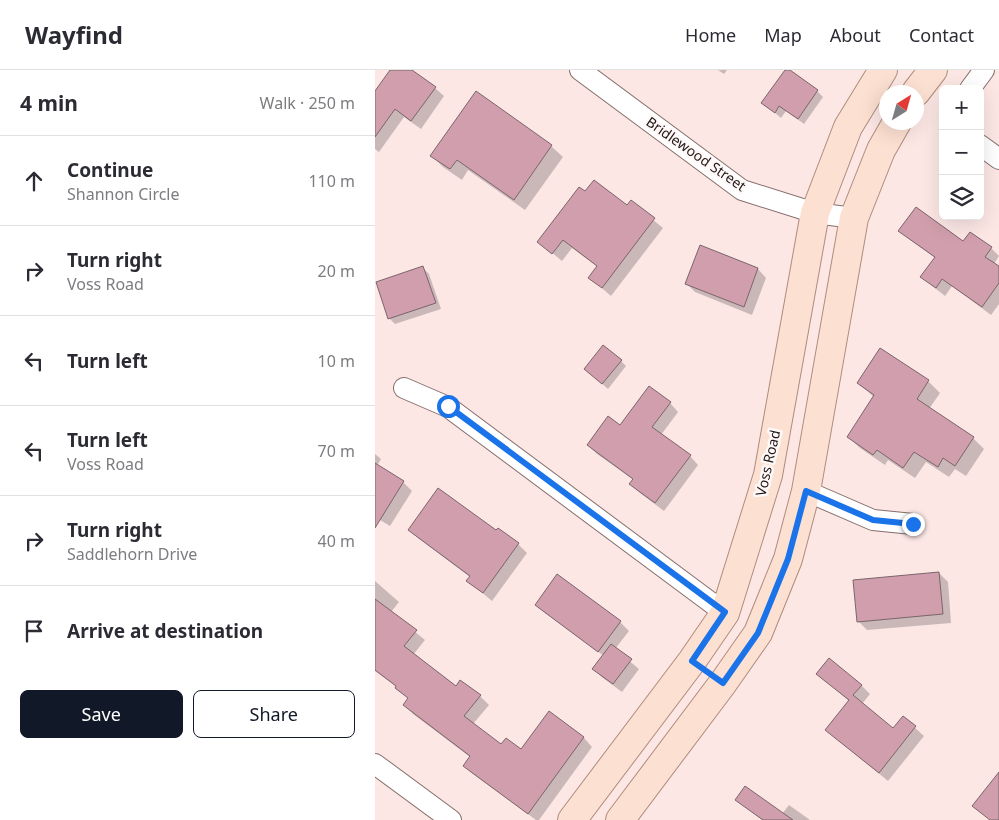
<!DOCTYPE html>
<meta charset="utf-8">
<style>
:root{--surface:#fff;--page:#f2f2f3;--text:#2b2b33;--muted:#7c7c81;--line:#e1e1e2;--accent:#111827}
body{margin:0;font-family:"Noto Sans",sans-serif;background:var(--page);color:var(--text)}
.controls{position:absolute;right:15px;top:15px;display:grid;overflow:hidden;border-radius:8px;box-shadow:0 5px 20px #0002}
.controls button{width:45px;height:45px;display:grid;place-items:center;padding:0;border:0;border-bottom:1px solid var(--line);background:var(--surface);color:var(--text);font:25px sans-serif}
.compass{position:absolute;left:504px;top:15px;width:45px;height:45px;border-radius:50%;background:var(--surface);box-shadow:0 5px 20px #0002;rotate:37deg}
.stop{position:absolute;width:15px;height:15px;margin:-11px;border:4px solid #1a73e8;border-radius:50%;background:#fff}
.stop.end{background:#1a73e8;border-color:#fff;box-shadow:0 1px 5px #0008}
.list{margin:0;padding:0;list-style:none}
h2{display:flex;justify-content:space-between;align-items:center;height:65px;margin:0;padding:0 20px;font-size:21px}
h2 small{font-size:16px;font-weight:400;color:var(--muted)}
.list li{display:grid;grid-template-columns:32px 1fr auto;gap:15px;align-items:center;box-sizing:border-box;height:90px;padding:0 20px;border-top:1px solid var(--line)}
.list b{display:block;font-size:19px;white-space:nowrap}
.list p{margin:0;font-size:16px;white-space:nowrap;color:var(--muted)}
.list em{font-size:16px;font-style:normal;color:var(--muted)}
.actions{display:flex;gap:10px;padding:15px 20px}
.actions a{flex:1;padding:11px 0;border:1px solid var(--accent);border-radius:8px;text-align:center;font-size:18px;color:var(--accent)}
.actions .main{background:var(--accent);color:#fff}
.icon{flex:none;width:28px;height:28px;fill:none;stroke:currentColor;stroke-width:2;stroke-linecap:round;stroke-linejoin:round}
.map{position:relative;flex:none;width:624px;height:750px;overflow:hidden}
header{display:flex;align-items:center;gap:30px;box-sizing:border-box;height:70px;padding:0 25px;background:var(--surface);border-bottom:1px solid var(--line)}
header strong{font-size:24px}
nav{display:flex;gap:28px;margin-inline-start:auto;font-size:18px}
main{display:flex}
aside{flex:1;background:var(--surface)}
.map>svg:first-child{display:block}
.shadow{fill:#0003}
.building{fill:#d09eac;stroke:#7b656b}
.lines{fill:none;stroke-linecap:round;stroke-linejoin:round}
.minor-casing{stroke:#856f6d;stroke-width:22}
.primary-casing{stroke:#ae8c7c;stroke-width:30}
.minor{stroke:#fff;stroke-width:20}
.primary{stroke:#fce0d1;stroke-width:28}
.route{stroke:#1a73e8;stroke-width:6}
.labels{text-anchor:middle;stroke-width:5;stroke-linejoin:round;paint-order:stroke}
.street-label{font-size:14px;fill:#211817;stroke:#fef9f8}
</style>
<header>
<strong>Wayfind</strong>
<nav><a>Home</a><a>Map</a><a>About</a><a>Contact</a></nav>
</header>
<main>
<aside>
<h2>4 min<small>Walk · 250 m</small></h2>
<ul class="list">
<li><svg class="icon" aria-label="ahead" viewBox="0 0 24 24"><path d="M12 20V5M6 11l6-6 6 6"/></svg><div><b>Continue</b><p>Shannon Circle</p></div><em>110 m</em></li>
<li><svg class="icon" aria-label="right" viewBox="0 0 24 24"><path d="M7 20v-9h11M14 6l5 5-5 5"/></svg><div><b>Turn right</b><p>Voss Road</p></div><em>20 m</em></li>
<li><svg class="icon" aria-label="left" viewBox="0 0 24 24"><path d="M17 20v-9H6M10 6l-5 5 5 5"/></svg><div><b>Turn left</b></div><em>10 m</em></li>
<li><svg class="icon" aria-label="left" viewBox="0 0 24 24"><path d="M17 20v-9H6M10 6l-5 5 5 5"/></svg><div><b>Turn left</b><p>Voss Road</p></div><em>70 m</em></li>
<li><svg class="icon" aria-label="right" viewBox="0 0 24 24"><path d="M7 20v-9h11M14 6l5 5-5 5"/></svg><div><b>Turn right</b><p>Saddlehorn Drive</p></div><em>40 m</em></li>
<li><svg class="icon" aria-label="arrive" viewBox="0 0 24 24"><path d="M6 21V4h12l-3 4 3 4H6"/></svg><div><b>Arrive at destination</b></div></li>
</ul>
<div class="actions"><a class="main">Save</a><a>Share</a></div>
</aside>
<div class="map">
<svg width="624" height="750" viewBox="0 0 624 750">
<rect width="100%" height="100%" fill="#fce7e5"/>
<!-- shadow -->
<g class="shadow">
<path d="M16 0H35L60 18 69 26 46 59 29 47 4 82 0 79V23Z"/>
<path d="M343 0H352L349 4Z"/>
<path d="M411 0 442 21 448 27 429 54 411 41 406 48 388 33Z"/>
<path d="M176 76 188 87 150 140 93 100 87 110 68 97 57 86Z"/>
<path d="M211 123 252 137 256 132 288 158 236 226 215 208 223 197 197 178 187 191 164 172Z"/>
<path d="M525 161 616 178 624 186 619 194 624 198V234L616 245 577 216 570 226 556 215 547 207 560 188 534 169Z"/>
<path d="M325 177 383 199 391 208 377 245 320 222 311 213Z"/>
<path d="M48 198 54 204 66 239 20 254 14 248Z"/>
<path d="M505 279 553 311 565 323 554 339 598 368 609 379 591 406 580 399 574 407 551 392 540 408 513 390 510 395 485 378 473 367 499 327 483 313Z"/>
<path d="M246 291 251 296 233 319 210 299Z"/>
<path d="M295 333 303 342 286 365 315 386 323 395 289 441 265 423 256 414 259 410 222 384 213 375 246 356Z"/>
<path d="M0 384 6 389 2 396 28 412 37 421 15 456 0 447Z"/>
<path d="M123 459 143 474 152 483 117 531 93 511 95 507 43 468 34 460 121 462Z"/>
<path d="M564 503 573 512 576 553 492 560 484 552Z"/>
<path d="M0 511 24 532 16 542 50 570 38 585 81 617 105 626 114 635 98 654 126 676 146 680 174 643 209 668 217 677 164 750H161L98 704 89 695 95 687 38 644 30 635 34 629 22 617 0 601Z"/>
<path d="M162 535 245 552 254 561 240 579 264 599 247 622 228 608 219 599 229 586 170 543Z"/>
<path d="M443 604 486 615 495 624 487 634 519 660 528 647 549 666 513 711 451 660 474 631Z"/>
<path d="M362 730 407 744 414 735 435 750H387Z"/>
</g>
<!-- building -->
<g class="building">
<path d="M15 0H37L61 17 36 51 20 39 0 67V21Z"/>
<path d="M410 0H415L443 20 423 49 404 36 400 43 386 33Z"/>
<path d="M101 21 177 75 139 130 82 90 75 99 55 86Z"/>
<path d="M219 110 252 135 256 130 280 148 227 218 213 208 222 196 188 170 177 184 162 172 204 117 210 121Z"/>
<path d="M541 137 588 171 595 162 617 177 610 187 624 196V213L607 237 567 209 561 218 545 207 560 187 523 161Z"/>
<path d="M325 175 383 198 369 237 310 214Z"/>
<path d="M48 196 61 233 13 249 1 212Z"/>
<path d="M228 275 247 290 227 314 209 299Z"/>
<path d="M505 278 554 310 542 329 599 367 580 396 568 388 563 397 539 382 528 398 502 380 498 385 472 367 499 325 482 313Z"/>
<path d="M274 316 296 332 277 357 316 385 280 433 254 414 258 409 212 375 233 346 245 355Z"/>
<path d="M0 393 29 411 0 458Z"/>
<path d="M63 418 121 460 123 458 144 473 108 523 91 511 95 506 33 460Z"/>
<path d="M564 502 568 544 482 552 478 510Z"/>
<path d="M182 504 246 551 223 582 160 535Z"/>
<path d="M0 529 42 560 29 576 81 616 85 610 106 625 89 646 126 674 131 668 146 679 174 641 209 667 153 744 88 696 95 686 28 635 33 628 20 618 21 616 0 600Z"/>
<path d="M236 574 257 589 238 614 217 599Z"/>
<path d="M454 588 487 615 478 625 518 658 528 646 541 656 504 703 450 660 474 630 441 604Z"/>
<path d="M624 702V750H615L597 736Z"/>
<path d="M370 716 418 750H388L360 730Z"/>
</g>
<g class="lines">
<!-- minor casing -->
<g class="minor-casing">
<g id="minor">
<path d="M205 0 367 120 440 143 479 148"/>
<path d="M595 19 609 0"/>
<path d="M605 75 624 89"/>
<path d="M29 318 73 337 350 543"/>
<path d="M431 421 498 450 538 454"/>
<path d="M0 694 76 750"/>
</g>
</g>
<!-- primary casing -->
<g class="primary-casing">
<g id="primary">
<path d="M541 22 558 0"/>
<path d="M197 750 317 591 350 543 393 405 440 143 473 57 508 0"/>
<path d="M245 750 348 613 383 563 413 489 431 421 479 148 506 80 522 52"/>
</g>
</g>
<!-- minor -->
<use href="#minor" class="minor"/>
<!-- primary -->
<use href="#primary" class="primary"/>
</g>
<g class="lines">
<!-- route -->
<path class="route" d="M73 336 350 542 317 591 348 613 383 563 413 489 431 421 498 450 538 454"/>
</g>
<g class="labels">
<!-- street labels -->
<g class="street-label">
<text transform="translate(321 84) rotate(35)" y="5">Bridlewood Street</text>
<text transform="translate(393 393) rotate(-77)" y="5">Voss Road</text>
</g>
</g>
</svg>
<div class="controls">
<button>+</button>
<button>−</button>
<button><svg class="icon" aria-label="layers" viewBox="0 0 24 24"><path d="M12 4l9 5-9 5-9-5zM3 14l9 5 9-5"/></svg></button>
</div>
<svg class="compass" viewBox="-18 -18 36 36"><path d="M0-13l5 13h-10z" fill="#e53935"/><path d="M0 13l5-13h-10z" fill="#7c7c81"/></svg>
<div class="stop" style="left:73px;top:336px"></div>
<div class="stop end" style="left:538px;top:454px"></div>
</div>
</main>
